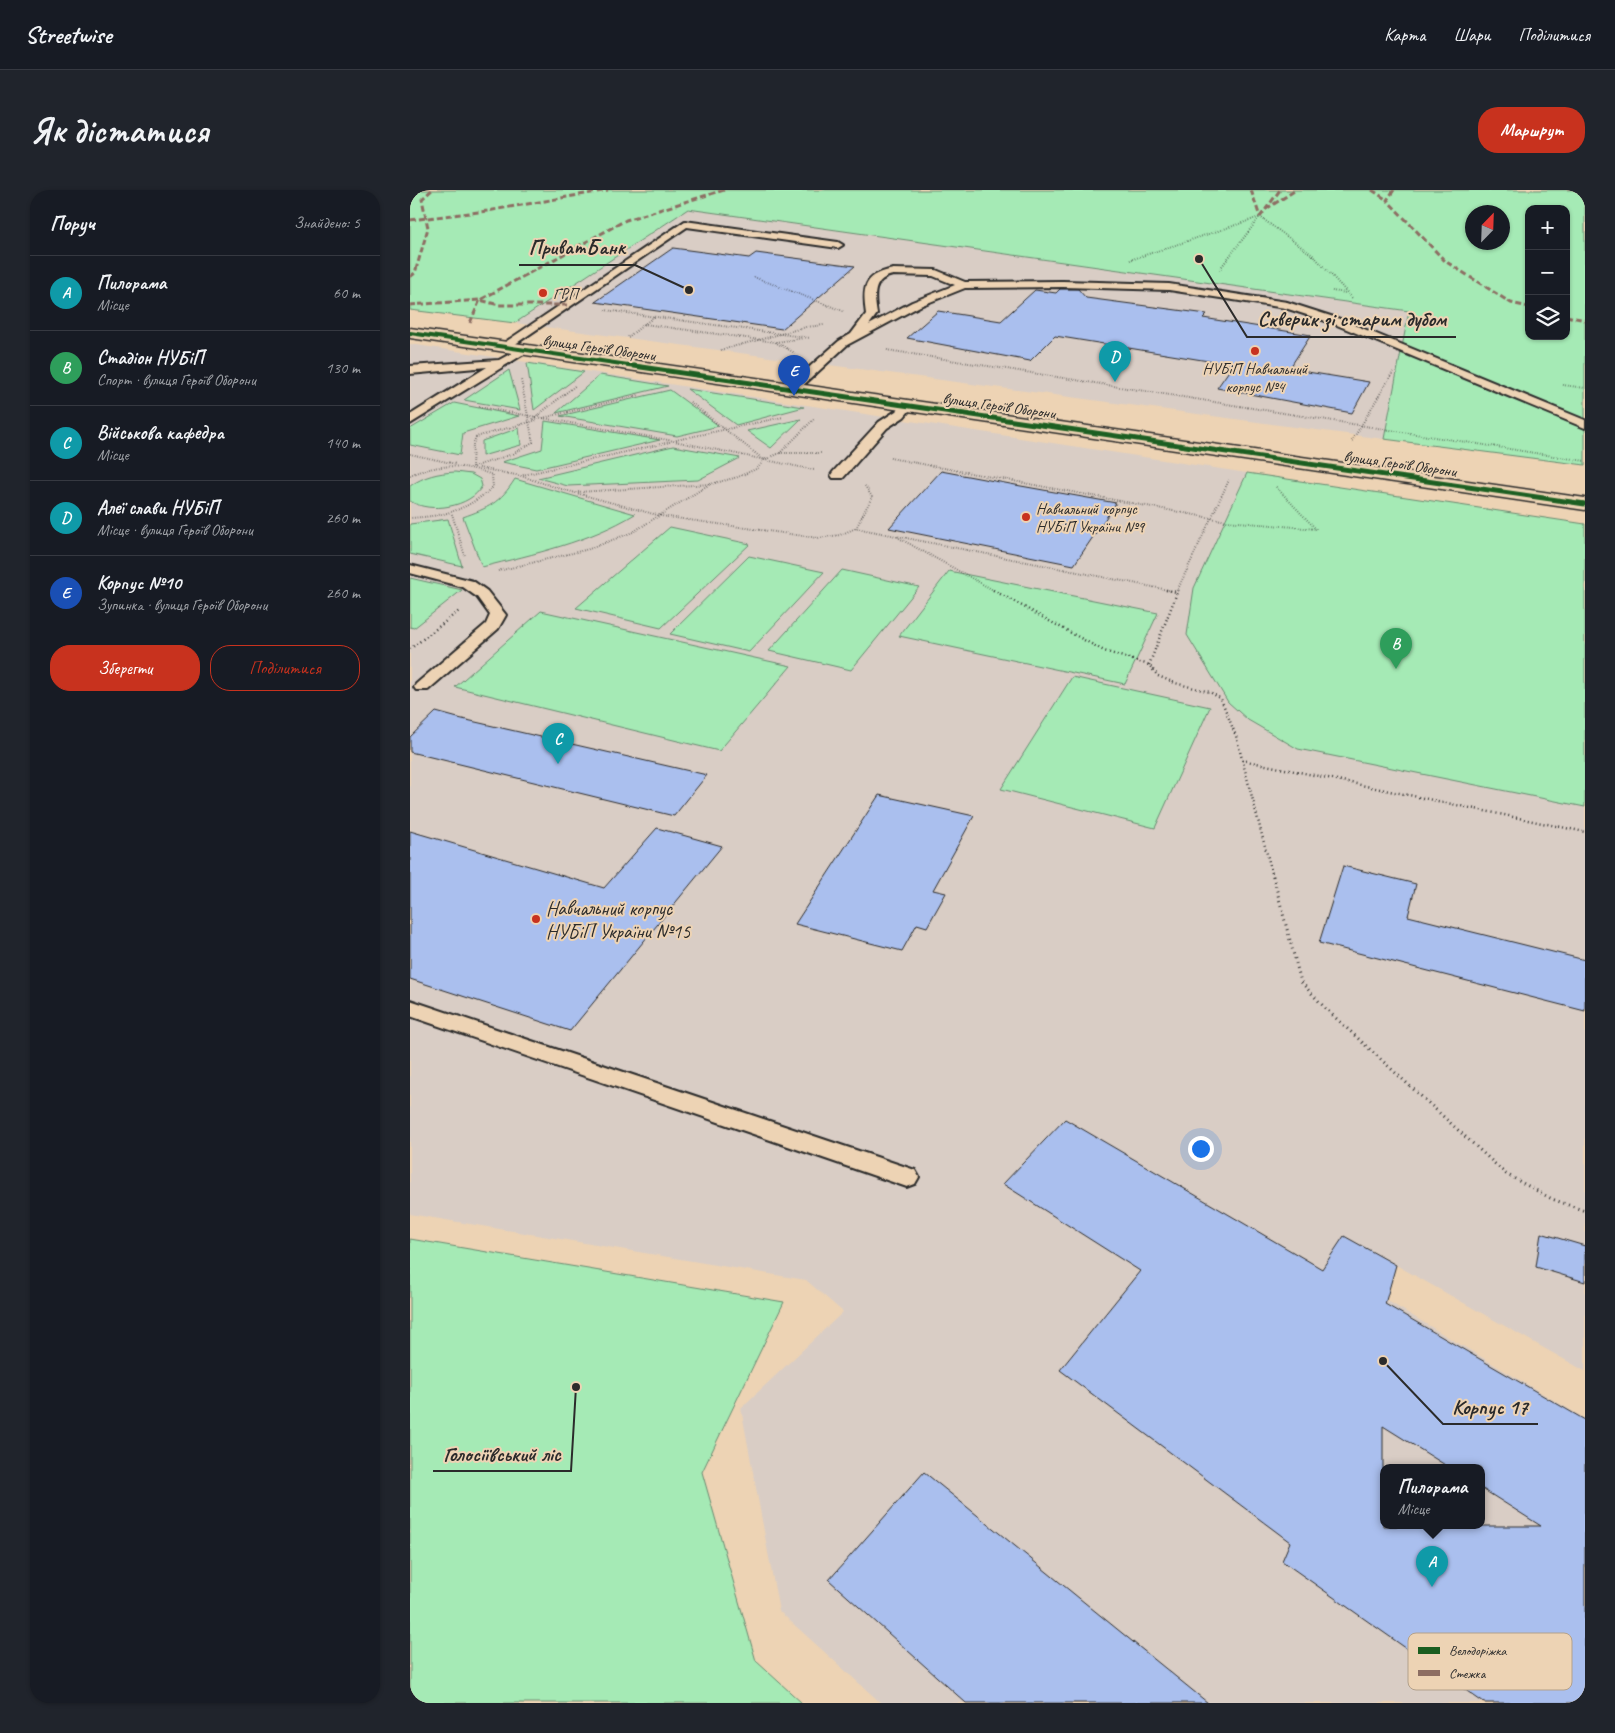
<!DOCTYPE html>
<html lang="uk">
<meta charset="utf-8">
<style>
:root{--surface:#171b24;--page:#20242c;--text:#f1f3f6;--muted:#9ea1a6;--line:#363941;--accent:#c8321e}
body{margin:0;font-family:Caveat,sans-serif;background:var(--page);color:var(--text)}
.controls{position:absolute;right:15px;top:15px;display:grid;overflow:hidden;border-radius:10px;box-shadow:0 1px 4px #0004}
.controls button{width:45px;height:45px;display:grid;place-items:center;padding:0;border:0;border-bottom:1px solid var(--line);background:var(--surface);color:var(--text);font:25px sans-serif}
.compass{position:absolute;left:1055px;top:15px;width:45px;height:45px;border-radius:50%;background:var(--surface);box-shadow:0 1px 4px #0004;rotate:23deg}
.you{position:absolute;left:790px;top:958px;width:18px;height:18px;margin:-12px;border:4px solid #fff;border-radius:50%;background:#1a73e8;box-shadow:0 0 0 8px #1a73e833}
.badge{display:grid;place-items:center;width:32px;height:32px;border-radius:50%;background:var(--accent);color:#fff;font-size:16px;font-weight:700}
.pin{position:absolute;translate:-50% -41px;filter:drop-shadow(0 1px 2px #0008)}
.pin::after{content:'';position:absolute;top:26px;width:18px;height:15px;background:inherit;clip-path:polygon(0 0,100% 0,50% 100%)}
.popup{position:absolute;left:970px;top:1274px;width:105px;height:65px;box-sizing:border-box;display:grid;place-content:center;border-radius:10px;background:var(--surface);filter:drop-shadow(0 1px 4px #0005);font-size:16px;white-space:nowrap;color:var(--muted)}
.popup b{font-size:19px;color:var(--text)}
.popup::after{content:'';position:absolute;left:50%;top:100%;margin-left:-10px;border:10px solid transparent;border-top-color:var(--surface)}
.list{margin:0;padding:0;list-style:none}
h2{display:flex;justify-content:space-between;align-items:center;height:65px;margin:0;padding:0 20px;font-size:21px}
h2 small{font-size:16px;font-weight:400;color:var(--muted)}
.list li{display:grid;grid-template-columns:32px 1fr auto;gap:15px;align-items:center;box-sizing:border-box;height:75px;padding:0 20px;border-top:1px solid var(--line)}
.list b{display:block;font-size:19px;white-space:nowrap}
.list p{margin:0;font-size:16px;white-space:nowrap;color:var(--muted)}
.list em{font-size:16px;font-style:normal;color:var(--muted)}
.actions{display:flex;gap:10px;padding:15px 20px}
.actions a{flex:1;padding:11px 0;border:1px solid var(--accent);border-radius:20px;text-align:center;font-size:18px;color:var(--accent)}
.actions .main{background:var(--accent);color:#fff}
.icon{flex:none;width:28px;height:28px;fill:none;stroke:currentColor;stroke-width:2;stroke-linecap:round;stroke-linejoin:round}
.map{position:relative;flex:none;width:1175px;height:1513px;overflow:hidden;border-radius:20px}
header{display:flex;align-items:center;gap:30px;box-sizing:border-box;height:70px;padding:0 25px;background:var(--surface);border-bottom:1px solid var(--line)}
header strong{font-size:24px}
nav{display:flex;gap:28px;margin-inline-start:auto;font-size:18px}
.intro{display:flex;align-items:center;justify-content:space-between;box-sizing:border-box;height:120px;padding:0 30px}
h1{margin:0;font-size:35px}
.button{padding:12px 22px;border-radius:20px;background:var(--accent);color:#fff;font-size:18px;font-weight:700}
main{display:flex;gap:30px;padding:0 30px}
aside{flex:1;background:var(--surface);border-radius:20px;box-shadow:0 1px 4px #0004}
.map>svg:first-child{display:block}
.built{fill:#d9cdc5;fill-rule:evenodd}
.green{fill:#a5eab5;stroke:#688a70;fill-rule:evenodd}
.building{fill:#aabfee;stroke:#2b2b2b;fill-rule:evenodd}
.lines{fill:none;stroke-linecap:round;stroke-linejoin:round}
.service-casing{stroke:#2b2b2b;stroke-width:4}
.tertiary-casing{stroke:#2b2b2b;stroke-width:3}
.path-far2{stroke:#2b2b2b;stroke-width:2;stroke-dasharray:0.5 2;stroke-linecap:butt}
.path-far1{stroke:#2b2b2b;stroke-width:2.5;stroke-dasharray:1 3;stroke-linecap:butt}
.path{stroke:#2b2b2b;stroke-width:3;stroke-dasharray:1 4;stroke-linecap:butt}
.service{fill:#edd3b4;fill-rule:evenodd}
.tertiary{fill:#edd3b4;fill-rule:evenodd}
.quiet{stroke:#8d6e63;stroke-width:3;stroke-dasharray:6 3;stroke-linecap:butt}
.cycleway-far1-casing{stroke:#edd3b4;stroke-width:5.5}
.cycleway-casing{stroke:#edd3b4;stroke-width:7}
.cycleway-far1{stroke:#1b5e20;stroke-width:4}
.cycleway{stroke:#1b5e20;stroke-width:5}
.poi-dot{fill:#c8321e;stroke:#edd3b4;stroke-width:2}
.labels{text-anchor:middle;stroke-width:4;stroke-linejoin:round;paint-order:stroke}
.far-poi-label{font-size:16px;fill:#2b2b2b;stroke:#edd3b4;text-anchor:start}
.far-street-label{font-size:16px;fill:#2b2b2b;stroke:#edd3b4}
.poi-label{font-size:20px;fill:#2b2b2b;stroke:#edd3b4;text-anchor:start}
.key{fill:#edd3b4;stroke:#b3a18b;stroke-width:1}
.key-label{font-size:14px;fill:#2b2b2b}
.leader{fill:none;stroke:#2b2b2b;stroke-width:2}
.callout-dot{fill:#2b2b2b;stroke:#edd3b4;stroke-width:2}
.callout-label{font-size:21px;text-anchor:middle;font-weight:bold;fill:#2b2b2b;stroke:#edd3b4;stroke-width:4;stroke-linejoin:round;paint-order:stroke}
</style>
<header>
<strong>Streetwise</strong>
<nav><a>Карта</a><a>Шари</a><a>Поділитися</a></nav>
</header>
<div class="intro"><h1>Як дістатися</h1><a class="button">Маршрут</a></div>
<main>
<aside>
<h2>Поруч<small>Знайдено: 5</small></h2>
<ul class="list">
<li><span class="badge" style="background:#0f9aa8">A</span><div><b>Пилорама</b><p>Місце</p></div><em>60 m</em></li>
<li><span class="badge" style="background:#2e9e5b">B</span><div><b>Стадіон НУБіП</b><p>Спорт · вулиця Героїв Оборони</p></div><em>130 m</em></li>
<li><span class="badge" style="background:#0f9aa8">C</span><div><b>Військова кафедра</b><p>Місце</p></div><em>140 m</em></li>
<li><span class="badge" style="background:#0f9aa8">D</span><div><b>Алеї слави НУБіП</b><p>Місце · вулиця Героїв Оборони</p></div><em>260 m</em></li>
<li><span class="badge" style="background:#1a4fb4">E</span><div><b>Корпус №10</b><p>Зупинка · вулиця Героїв Оборони</p></div><em>260 m</em></li>
</ul>
<div class="actions"><a class="main">Зберегти</a><a>Поділитися</a></div>
</aside>
<div class="map">
<svg width="1175" height="1513" viewBox="0 0 1175 1513">
<rect width="100%" height="100%" fill="#edd3b4"/>
<filter id="ink" filterUnits="userSpaceOnUse"><feTurbulence type="fractalNoise" baseFrequency=".02" numOctaves="2"/><feDisplacementMap in="SourceGraphic" scale="10" xChannelSelector="R" yChannelSelector="G"/><feConvolveMatrix kernelMatrix="1 2 1 2 8 2 1 2 1" color-interpolation-filters="sRGB"/></filter>
<g filter="url(#ink)">
<!-- built -->
<g class="built">
<path d="M277 19 1000 121 974 249 105 133Z"/>
<path d="M0 154 1175 335V1181L986 1075 976 1110 1175 1229V1513H471L369 1421 331 1218 433 1122 396 1090 0 1024ZM973 1278H1071V1336H973Z"/>
</g>
<!-- green -->
<g class="green">
<path d="M0 0H1175V275L974 249 999 121 278 19 105 133 0 120ZM1119 19H1156V146H1119ZM1062 22H1092V52H1062Z"/>
<path d="M117 173 174 182 124 220Z"/>
<path d="M99 180 110 220 54 210Z"/>
<path d="M190 185 258 196 146 223Z"/>
<path d="M277 199 394 217 326 235Z"/>
<path d="M260 200 309 236 267 246 150 226Z"/>
<path d="M44 213 109 226 53 243 50 265 0 255V239Z"/>
<path d="M391 229 361 258 337 241Z"/>
<path d="M135 231 250 250 126 279 92 272 132 259Z"/>
<path d="M109 238 111 255 72 266V251Z"/>
<path d="M263 256 330 268 288 290 158 296 128 288Z"/>
<path d="M45 282 61 284 70 289 72 296C61 317 20 324 0 311V296C14 286 28 283 45 282Z"/>
<path d="M837 283 1175 334V617L888 559 838 530 818 512 777 445 784 398Z"/>
<path d="M105 289 225 324C179 352 124 364 72 377L53 327C78 318 90 313 105 289Z"/>
<path d="M38 329 52 376 0 364V334Z"/>
<path d="M260 337 340 354 251 438 166 418Z"/>
<path d="M339 366 414 382 339 462 260 444Z"/>
<path d="M432 380 509 397 441 480 359 461Z"/>
<path d="M539 381 748 423 715 494 489 446Z"/>
<path d="M0 388 52 400 4 438 0 437Z"/>
<path d="M131 421 381 476 309 561 45 497Z"/>
<path d="M662 487 800 517 745 638 591 599Z"/>
<path d="M0 1049 374 1112 292 1282 346 1471 392 1513H0Z"/>
</g>
<!-- building -->
<g class="building">
<path d="M263 58 339 68 346 63 445 76 372 139 185 112Z"/>
<path d="M650 99H668L676 108 797 124 793 128 901 145 879 179 959 192 942 223 807 198 823 175 645 146 620 171 497 148 528 121 591 131 625 100 646 103Z"/>
<path d="M531 281 611 296 706 313 664 375 479 338Z"/>
<path d="M26 522 48 528 297 585 264 626 0 562V547Z"/>
<path d="M469 605 564 626 523 700 536 703 517 737 507 734 492 761 385 734Z"/>
<path d="M247 638 312 656 160 841 0 789V641L194 698Z"/>
<path d="M933 676 1006 694 998 726 1175 770V821L909 753Z"/>
<path d="M655 929 912 1079 934 1046 986 1075 975 1114 1175 1230V1513H1074L872 1371 880 1352 650 1180 730 1081 593 994ZM973 1236 1040 1278H1071V1298L1131 1336H973Z"/>
<path d="M1131 1043 1175 1056V1092L1126 1077Z"/>
<path d="M514 1282 798 1513H556L419 1390Z"/>
</g>
<g class="lines">
<!-- service casing -->
<g class="service-casing">
<g id="service">
<path d="M275 31 428 52 433 55 428 58 277 37 98 159 94 160 88 157Z"/>
<path d="M483 79 526 80 555 92 653 91 759 94 877 112 930 129 1175 230V238L922 133 875 118 759 100 653 97 555 98 510 116 437 155 386 202H378L376 199 378 196 429 151 441 144 456 124C452 97 454 85 483 79ZM483 85 523 86 545 95 502 112 459 135 467 124C464 107 462 89 483 85Z"/>
<path d="M113 157 117 158 119 160 117 162 0 234V225L77 177 0 184V176L89 170Z"/>
<path d="M498 211 504 215 494 227 477 238 433 288H423L421 285 423 282 469 232 486 221 494 212Z"/>
<path d="M0 375 63 391 77 401 96 425 88 439 18 500H6L4 497 6 494 76 434 80 425 67 407 53 397 0 383Z"/>
<path d="M0 810 505 980 509 987 505 994 497 997 0 826Z"/>
</g>
</g>
<!-- tertiary casing -->
<g class="tertiary-casing">
<path id="tertiary" d="M0 138 1175 308V320L0 148Z"/>
</g>
<!-- path-far2 -->
<g class="path-far2">
<path d="M850 27 904 66 943 109"/>
<path d="M720 70 850 27"/>
<path d="M809 80 849 28"/>
<path d="M344 87 433 121"/>
<path d="M922 101 936 103"/>
<path d="M195 120 400 148"/>
<path d="M234 134 365 152 385 163"/>
<path d="M218 147 245 126"/>
<path d="M366 152 394 148"/>
<path d="M311 160 396 137 414 135"/>
<path d="M477 160 1175 271"/>
<path d="M1153 195 1175 198"/>
<path d="M280 212 354 270"/>
<path d="M69 217 264 251 404 280"/>
<path d="M133 228 229 205"/>
<path d="M123 229 166 195"/>
<path d="M266 250 373 227"/>
<path d="M942 251 983 182"/>
<path d="M370 263H412"/>
<path d="M0 264 46 274"/>
<path d="M480 268 817 331 906 339"/>
<path d="M62 277 63 254 66 247 127 230"/>
<path d="M63 277 103 264 123 252 111 190"/>
<path d="M69 278 111 286 151 299 251 326 408 348 430 345 446 338 763 401"/>
<path d="M0 285C28 274 54 273 82 285L83 297C56 321 35 326 0 328"/>
<path d="M113 285 260 252"/>
<path d="M866 297 906 339"/>
<path d="M168 302 301 294 328 287 348 278 354 270 370 263 404 229"/>
<path d="M42 324 55 366"/>
<path d="M446 338 462 307 455 296"/>
<path d="M487 347 585 401"/>
<path d="M88 381 179 359 223 342 300 294"/>
<path d="M767 401 819 290"/>
</g>
<!-- path-far1 -->
<g class="path-far1">
<path d="M583 400 694 461 739 475 748 486 765 493 800 502 811 509 826 546 863 687"/>
<path d="M756 400 767 402"/>
<path d="M0 459 49 421"/>
<path d="M739 475 768 400"/>
<path d="M832 570 1175 642"/>
</g>
<!-- path -->
<path class="path" d="M863 686 891 792 917 820 1096 984 1142 1009 1175 1021"/>
<!-- service -->
<use href="#service" class="service"/>
<!-- tertiary -->
<use href="#tertiary" class="tertiary"/>
<!-- quiet -->
<g class="quiet">
<path d="M841 0 850 27"/>
<path d="M962 0 977 10"/>
<path d="M984 0 977 10 1035 71 1101 113 1119 117"/>
<path d="M856 19 886 0"/>
<path d="M850 27 870 0"/>
<path d="M0 30 77 21 198 0"/>
<path d="M0 87 5 83 18 38 12 9 22 0"/>
<path d="M0 115 70 110 89 115H157"/>
<path d="M1156 126 1175 130"/>
<path d="M60 133 70 110 216 30 314 0"/>
</g>
<!-- cycleway-far1 casing -->
<g class="cycleway-far1-casing">
<path id="cycleway-far1" d="M0 143 232 177"/>
</g>
<!-- cycleway casing -->
<g class="cycleway-casing">
<path id="cycleway" d="M224 176 1175 314"/>
</g>
<!-- cycleway-far1 -->
<use href="#cycleway-far1" class="cycleway-far1"/>
<!-- cycleway -->
<use href="#cycleway" class="cycleway"/>
</g>
</g>
<!-- markers -->
<g class="poi-dot">
<circle cx="133" cy="103" r="5"/>
<circle cx="845" cy="161" r="5"/>
<circle cx="616" cy="327" r="5"/>
<circle cx="126" cy="729" r="5"/>
</g>
<g class="labels">
<!-- far-poi labels -->
<g class="far-poi-label">
<text x="143" y="109">ГРП</text>
<text x="845" y="184" text-anchor="middle">НУБіП Навчальний<tspan x="845" dy="18">корпус №4</tspan></text>
<text x="626" y="324">Навчальний корпус<tspan x="626" dy="18">НУБіП України №9</tspan></text>
</g>
<!-- far-street labels -->
<g class="far-street-label">
<text transform="translate(189 157) rotate(8)" y="6">вулиця Героїв Оборони</text>
<text transform="translate(589 215) rotate(8)" y="6">вулиця Героїв Оборони</text>
<text transform="translate(990 273) rotate(8)" y="6">вулиця Героїв Оборони</text>
</g>
<!-- poi labels -->
<g class="poi-label">
<text x="136" y="725">Навчальний корпус<tspan x="136" dy="23">НУБіП України №15</tspan></text>
</g>
</g>
<!-- legend -->
<rect x="998" y="1443" width="164" height="57" rx="8" class="key"/>
<rect x="1008" y="1457" width="22" height="7" fill="#1b5e20"/>
<rect x="1008" y="1480" width="22" height="6" fill="#8d6e63"/>
<g class="key-label">
<text x="1039" y="1465">Велодоріжка</text>
<text x="1039" y="1488">Стежка</text>
</g>
<!-- callouts -->
<path class="leader" d="M279 100L225 75H109M789 69L837 147H1046M973 1171L1033 1234H1128M166 1197L161 1281H23"/>
<g class="callout-dot">
<circle cx="279" cy="100" r="5"/>
<circle cx="789" cy="69" r="5"/>
<circle cx="973" cy="1171" r="5"/>
<circle cx="166" cy="1197" r="5"/>
</g>
<g class="callout-label">
<text x="167" y="64">ПриватБанк</text>
<text x="942" y="136">Скверик зі старим дубом</text>
<text x="1080" y="1224">Корпус 17</text>
<text x="92" y="1271">Голосіївський ліс</text>
</g>
</svg>
<div class="controls">
<button>+</button>
<button>−</button>
<button><svg class="icon" aria-label="layers" viewBox="0 0 24 24"><path d="M12 4l9 5-9 5-9-5zM3 14l9 5 9-5"/></svg></button>
</div>
<svg class="compass" viewBox="-18 -18 36 36"><path d="M0-13l5 13h-10z" fill="#e53935"/><path d="M0 13l5-13h-10z" fill="#9ea1a6"/></svg>
<div class="you"></div>
<div class="pin badge" style="left:1022px;top:1397px;background:#0f9aa8">A</div>
<div class="popup"><b>Пилорама</b>Місце</div>
<div class="pin badge" style="left:986px;top:479px;background:#2e9e5b">B</div>
<div class="pin badge" style="left:148px;top:574px;background:#0f9aa8">C</div>
<div class="pin badge" style="left:705px;top:192px;background:#0f9aa8">D</div>
<div class="pin badge" style="left:384px;top:206px;background:#1a4fb4">E</div>
</div>
</main>
